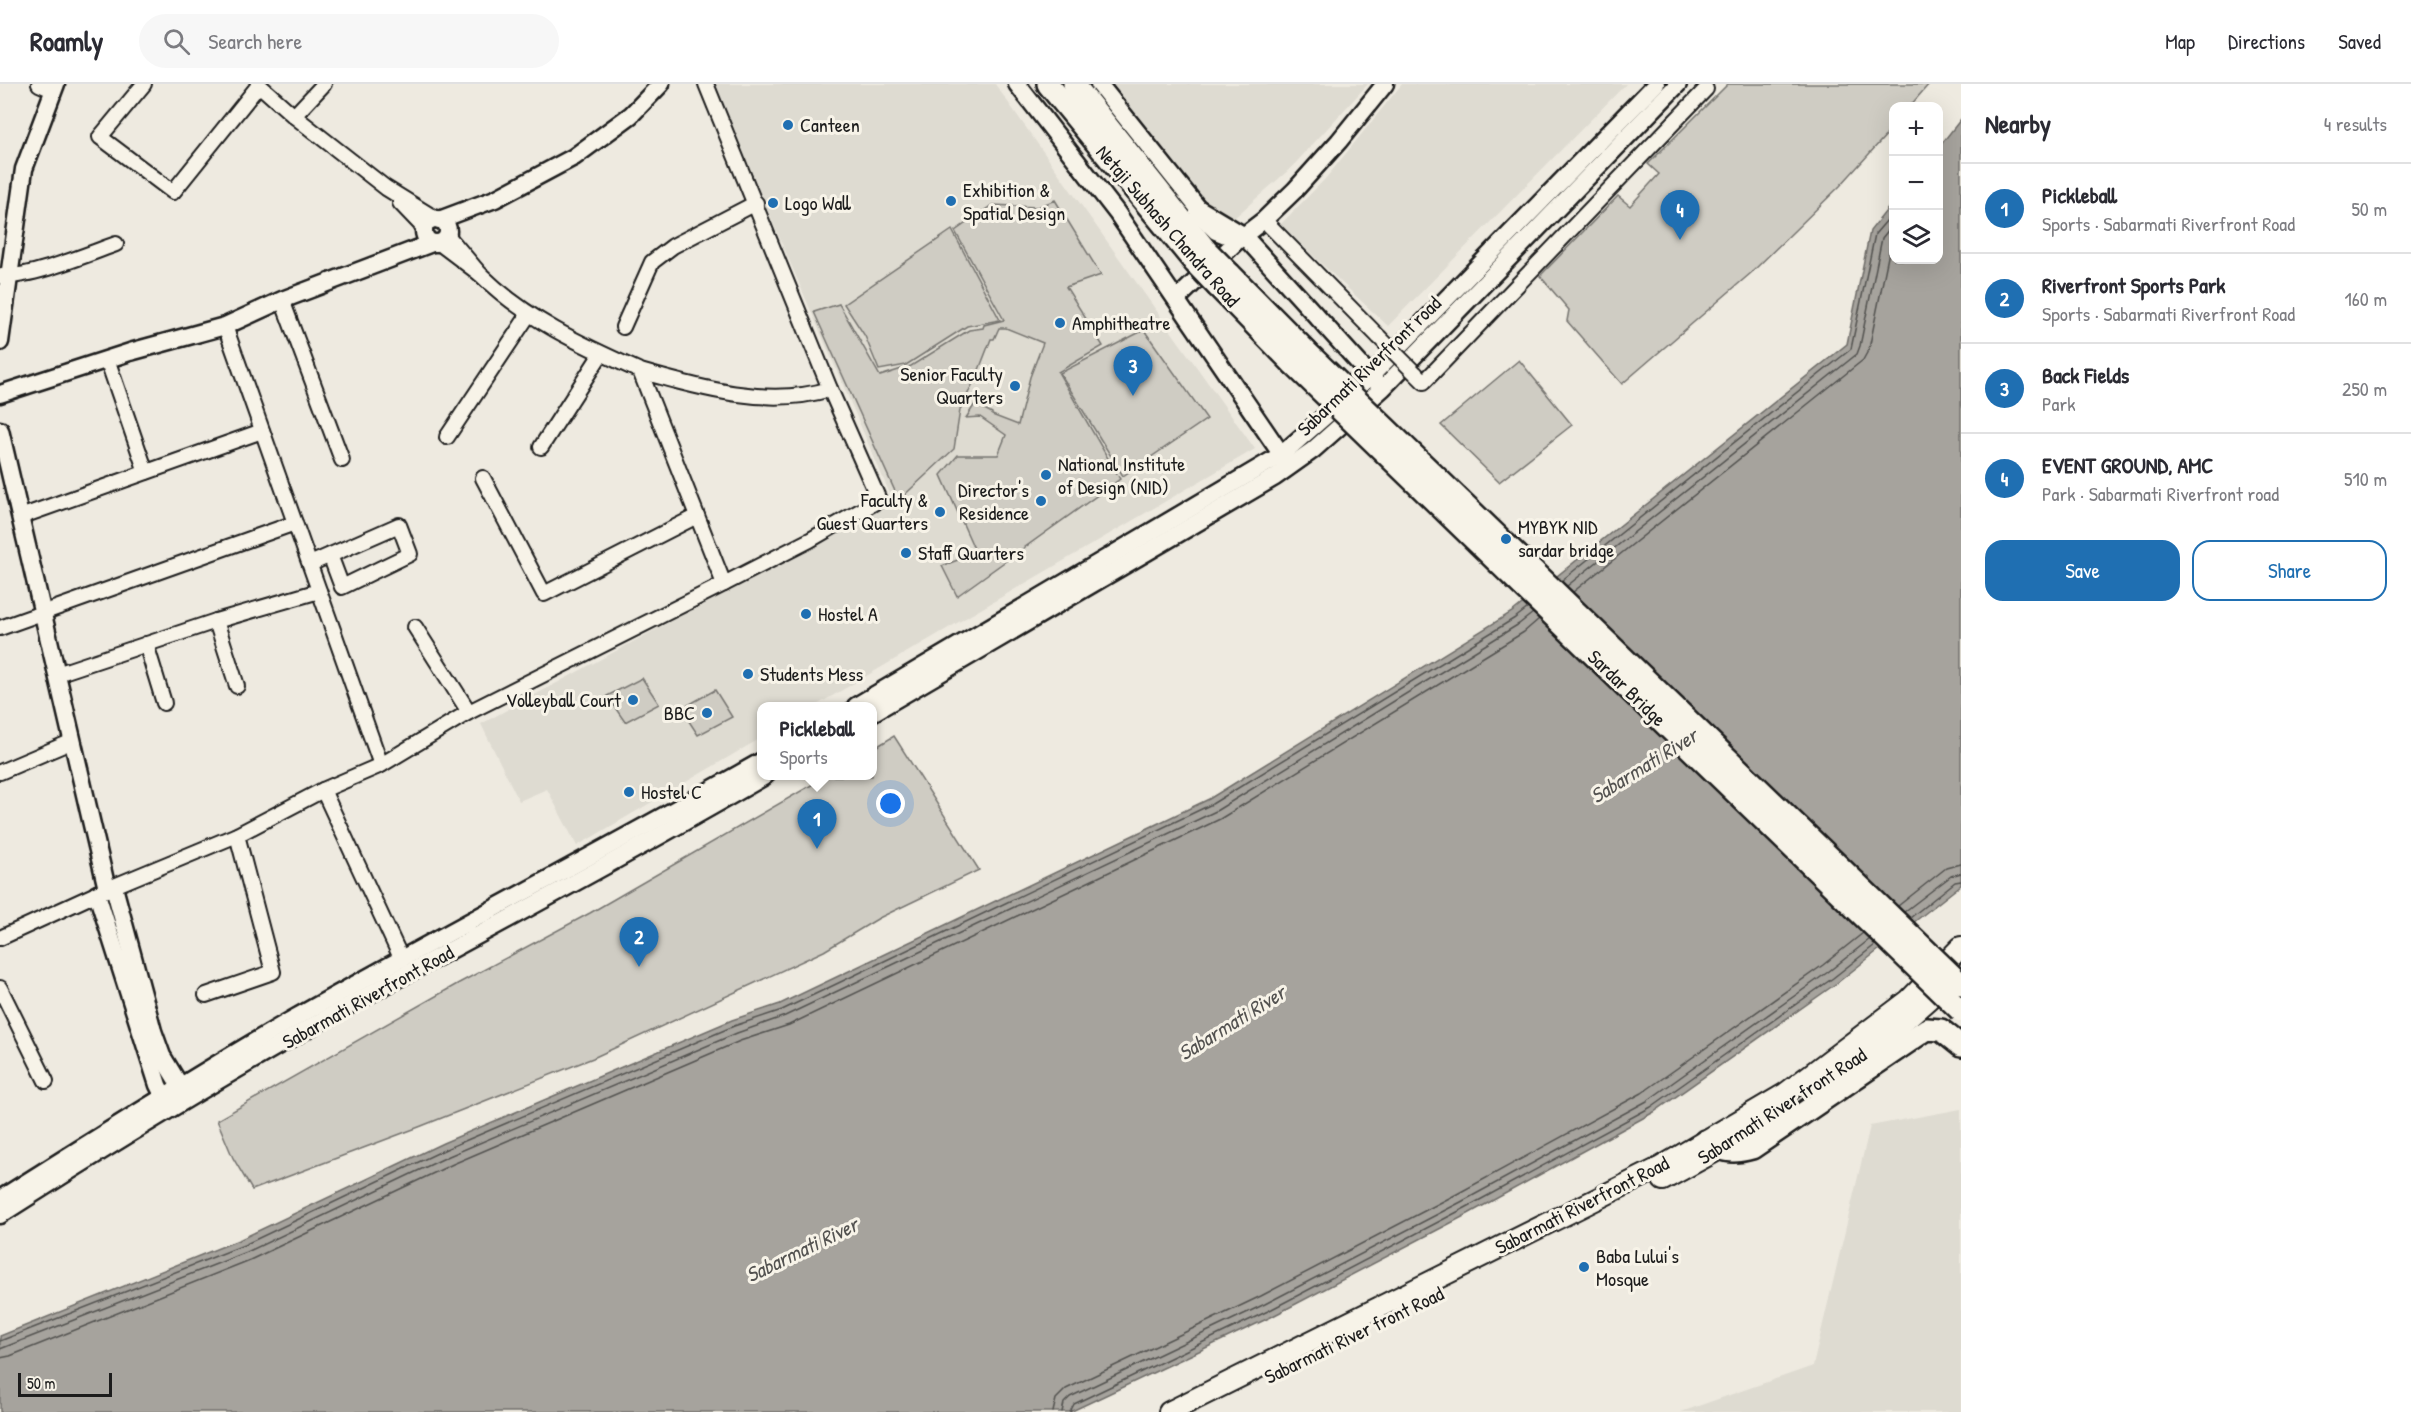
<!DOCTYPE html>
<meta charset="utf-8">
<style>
:root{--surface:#fff;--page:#f7f7f7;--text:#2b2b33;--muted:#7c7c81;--line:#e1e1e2;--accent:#1f6fb2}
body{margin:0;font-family:"Patrick Hand",sans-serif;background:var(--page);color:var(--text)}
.controls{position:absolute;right:18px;top:18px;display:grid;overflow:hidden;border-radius:12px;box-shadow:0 6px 24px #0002}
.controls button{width:54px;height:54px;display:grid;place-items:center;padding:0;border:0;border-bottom:2px solid var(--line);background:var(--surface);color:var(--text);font:30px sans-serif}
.scale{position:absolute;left:18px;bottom:15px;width:94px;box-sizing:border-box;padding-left:6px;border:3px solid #1c1c1c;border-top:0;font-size:16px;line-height:21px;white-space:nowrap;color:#1c1c1c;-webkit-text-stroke:4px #f7f3e8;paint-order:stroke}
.you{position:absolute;left:891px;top:720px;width:21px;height:21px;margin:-15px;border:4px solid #fff;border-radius:50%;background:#1a73e8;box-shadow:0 0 0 9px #1a73e833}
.badge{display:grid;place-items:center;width:39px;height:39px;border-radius:50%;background:var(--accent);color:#fff;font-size:20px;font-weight:700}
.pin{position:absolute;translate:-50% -50px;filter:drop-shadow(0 2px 3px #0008)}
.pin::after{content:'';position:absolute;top:32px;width:21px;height:18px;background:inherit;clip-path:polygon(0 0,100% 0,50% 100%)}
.popup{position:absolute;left:757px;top:618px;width:120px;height:78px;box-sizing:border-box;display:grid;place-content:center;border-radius:12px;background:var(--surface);filter:drop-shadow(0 2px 4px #0005);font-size:20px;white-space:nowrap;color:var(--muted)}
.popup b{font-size:22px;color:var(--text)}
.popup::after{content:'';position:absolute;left:50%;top:100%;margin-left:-12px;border:12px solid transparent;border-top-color:var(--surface)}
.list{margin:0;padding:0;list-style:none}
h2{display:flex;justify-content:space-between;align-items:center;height:78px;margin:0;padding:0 24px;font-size:26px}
h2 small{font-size:20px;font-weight:400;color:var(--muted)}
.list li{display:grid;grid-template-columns:39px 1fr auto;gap:18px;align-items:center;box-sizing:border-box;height:90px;padding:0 24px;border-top:2px solid var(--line)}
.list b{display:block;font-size:22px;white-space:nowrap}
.list p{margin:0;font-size:20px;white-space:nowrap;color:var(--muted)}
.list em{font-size:20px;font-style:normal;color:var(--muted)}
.actions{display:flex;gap:12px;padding:18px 24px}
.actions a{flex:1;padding:14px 0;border:2px solid var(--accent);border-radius:18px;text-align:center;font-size:21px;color:var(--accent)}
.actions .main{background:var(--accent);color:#fff}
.icon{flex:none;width:33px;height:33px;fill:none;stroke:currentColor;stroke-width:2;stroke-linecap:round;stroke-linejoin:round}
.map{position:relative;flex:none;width:1961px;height:1328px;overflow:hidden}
header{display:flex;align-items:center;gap:36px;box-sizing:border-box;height:84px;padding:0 30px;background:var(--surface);border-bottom:2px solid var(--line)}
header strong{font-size:28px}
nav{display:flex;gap:33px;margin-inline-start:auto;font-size:21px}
.search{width:420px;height:54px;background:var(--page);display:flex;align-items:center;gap:15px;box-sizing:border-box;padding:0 21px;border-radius:33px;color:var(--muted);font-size:22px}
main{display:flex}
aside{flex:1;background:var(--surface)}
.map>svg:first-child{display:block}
.built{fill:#dedbd1}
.green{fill:#cfccc3;stroke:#767470;stroke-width:1.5}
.water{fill:#a6a39d;stroke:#6f6d69;stroke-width:1.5}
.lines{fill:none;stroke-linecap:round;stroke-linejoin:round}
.shore{stroke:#535250;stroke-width:1.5}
.minor-casing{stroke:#1c1c1c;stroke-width:18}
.tertiary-casing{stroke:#1c1c1c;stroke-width:21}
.secondary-casing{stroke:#1c1c1c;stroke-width:24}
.primary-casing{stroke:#1c1c1c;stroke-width:26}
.minor{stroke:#f7f3e8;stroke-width:14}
.tertiary{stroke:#f7f3e8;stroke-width:16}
.secondary{stroke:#f7f3e8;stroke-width:20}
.primary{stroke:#f7f3e8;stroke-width:21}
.minor-bridge-casing{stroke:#1c1c1c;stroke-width:18;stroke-linecap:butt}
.primary-bridge-casing{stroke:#1c1c1c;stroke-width:26;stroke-linecap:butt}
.minor-bridge{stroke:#f7f3e8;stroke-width:14}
.primary-bridge{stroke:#f7f3e8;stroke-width:21}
.poi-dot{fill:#1f6fb2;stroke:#f7f3e8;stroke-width:2}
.labels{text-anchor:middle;stroke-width:6;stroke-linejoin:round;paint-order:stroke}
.poi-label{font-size:20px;fill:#1c1c1c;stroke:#f7f3e8;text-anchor:start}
.street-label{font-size:20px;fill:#1c1c1c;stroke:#f7f3e8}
.water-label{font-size:21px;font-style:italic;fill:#535250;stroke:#f7f3e8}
</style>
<header>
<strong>Roamly</strong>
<div class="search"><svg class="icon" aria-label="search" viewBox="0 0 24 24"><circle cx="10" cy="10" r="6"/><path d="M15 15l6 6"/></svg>Search here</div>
<nav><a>Map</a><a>Directions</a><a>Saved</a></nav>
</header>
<main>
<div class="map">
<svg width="1961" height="1328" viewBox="0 0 1961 1328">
<rect width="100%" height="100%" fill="#eeeae0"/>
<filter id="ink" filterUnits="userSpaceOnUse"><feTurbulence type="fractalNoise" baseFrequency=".0167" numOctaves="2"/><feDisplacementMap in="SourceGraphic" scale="12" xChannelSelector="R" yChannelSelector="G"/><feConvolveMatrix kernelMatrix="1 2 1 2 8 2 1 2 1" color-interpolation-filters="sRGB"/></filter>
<g filter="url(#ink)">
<!-- built -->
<g class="built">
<path d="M713 0H995L1255 365 815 622H762L761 654 577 762 547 705 519 717 481 640 893 417Z"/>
<path d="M1089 0H1368L1291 84 1234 134 1210 148Z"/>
<path d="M1402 0H1626L1388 242 1280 141 1326 94Z"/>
<path d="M1961 1025V1328H1681L1813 1282 1870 1042Z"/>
</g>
<!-- green -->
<g class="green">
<path d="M1728 0H1929L1910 22H1894L1893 43 1889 48 1840 102 1751 189 1622 300 1567 237 1569 226 1540 192 1618 112 1630 122 1659 90 1648 80Z"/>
<path d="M1055 116 1101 191 1066 203 1103 262 1058 288 1120 395 957 512 942 482 976 469 941 391 958 371H998L1006 351 980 333 966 334 975 320 992 329V331L1018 341 1030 293 1043 259 1006 244H999L994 255H991L977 291 960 326 954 365 899 416 814 228 839 220 880 292 911 282 969 246 983 244 984 241 1004 236 955 147 992 121 1038 123Z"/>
<path d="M952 146 1000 236 967 242 906 281 879 286 865 252 844 220Z"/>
<path d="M1144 246 1207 335 1123 392 1060 289Z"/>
<path d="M1519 276 1572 341 1499 398 1441 341Z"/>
<path d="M642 594 659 620 625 638 607 612Z"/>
<path d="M715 606 732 633 698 651 681 625Z"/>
<path d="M894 652 979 786 879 834 824 867 593 974 419 1043 252 1106 233 1074 217 1036 459 899 590 829 827 692H872L873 665Z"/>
</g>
<!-- water -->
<path class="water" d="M1961 35V801L1837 899 1654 1028 1468 1130 1271 1233 1070 1328H0V1252L241 1155 443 1059 732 936 780 920 1209 715 1512 528 1847 260 1870 147 1893 118 1894 176H1938L1939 63Z"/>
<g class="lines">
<!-- shore -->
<g class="shore">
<path d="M1561 497 1851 265 1875 150 1894 128"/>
<path d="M1567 502 1857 270 1860 262 1882 154 1894 139"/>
<path d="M1573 508 1863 276 1869 265 1891 158 1894 154"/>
<path d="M1898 822 1946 784 1961 780"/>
<path d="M1904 828 1951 792 1961 789"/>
<path d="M1910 834 1955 798 1961 797"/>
<path d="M0 1257 244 1161 446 1065 734 942 782 926 1212 720 1515 534 1528 524"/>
<path d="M0 1265 247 1168 449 1072 737 949 785 932 1216 727 1519 540 1533 529"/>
<path d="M0 1274 10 1272 250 1176 453 1080 740 957 789 941 1220 735 1524 548 1539 535"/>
<path d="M1053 1328 1056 1315 1066 1305 1261 1212 1457 1110 1642 1009 1823 881 1863 849"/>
<path d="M1062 1328 1064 1319 1070 1313 1265 1220 1461 1118 1647 1017 1828 888 1870 855"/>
<path d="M1070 1328 1074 1320 1268 1227 1465 1124 1651 1023 1833 894 1875 861"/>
</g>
<!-- minor casing -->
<g class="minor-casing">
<g id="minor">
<path d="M39 0 53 6"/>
<path d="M144 0 100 53 173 108 259 1"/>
<path d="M258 0 294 32 386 104 436 135"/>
<path d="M706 0 830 305 879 416 810 456 724 500"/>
<path d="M294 32 324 0"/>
<path d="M400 119 424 144"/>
<path d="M1264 136 1379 253"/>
<path d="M439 159 480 190 447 151"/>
<path d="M0 192C28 195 88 170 116 160"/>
<path d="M282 216 342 376"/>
<path d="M225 242 381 681"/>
<path d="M623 243 652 178 673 162 756 119"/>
<path d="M107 275 146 388"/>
<path d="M640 287C699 304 769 324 830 305"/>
<path d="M1415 289 1424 298 1706 5"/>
<path d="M447 353 529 230"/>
<path d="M541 363 601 270"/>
<path d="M483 394 544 510 697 432"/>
<path d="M20 433 262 347"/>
<path d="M310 480 399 441 410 470 342 503 330 471"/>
<path d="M216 537 237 602"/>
<path d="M415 543 469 628"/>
<path d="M0 544 295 439"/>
<path d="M146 560 164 619"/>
<path d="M57 590 216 537 319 507"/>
<path d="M0 688 73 657"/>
<path d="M323 706 402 876"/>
<path d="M0 854 107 805 237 751 323 706 381 681 469 628 724 500 640 287C580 260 527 236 480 190"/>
<path d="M0 904 46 997"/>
<path d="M206 911 273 888 237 751"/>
</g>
</g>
<!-- tertiary casing -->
<g class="tertiary-casing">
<g id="tertiary">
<path d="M1017 0 1117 129 1288 380"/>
<path d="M1099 0 1198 124"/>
<circle cx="436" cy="147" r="12"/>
<path d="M439 136 495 115 574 73 631 31 661 0"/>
<path d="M1238 156 1216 147 1198 129V124L1243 151 1378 300"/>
<path d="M1177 215 1238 156 1264 136 1295 106 1339 57 1385 0"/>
<path d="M0 258 24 85 56 0"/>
<path d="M0 310 130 268 225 242 282 216 432 159"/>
<path d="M0 346 107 805"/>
<path d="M856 622 1281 371 1371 292 1656 0"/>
<path d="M872 629 1275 393 1313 366 1383 304 1678 0"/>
<path d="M114 803 153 947 162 972 185 1010"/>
<path d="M97 810 158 1001 168 1021"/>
<path d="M0 1115C97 1054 194 992 293 935 449 847 607 765 762 677"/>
<path d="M0 1131C128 1049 259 970 393 897 518 830 642 763 765 692"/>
</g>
</g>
<!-- secondary casing -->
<g class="secondary-casing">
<g id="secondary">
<path d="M1818 1000C1864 969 1908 937 1947 897"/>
<path d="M1663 1096 1738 1055 1784 1024"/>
<path d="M1169 1328 1659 1084 1786 1009 1909 916 1961 863"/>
</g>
</g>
<!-- primary casing -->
<g class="primary-casing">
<g id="primary">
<path d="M1048 0 1195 179"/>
<path d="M1074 0 1207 167"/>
<path d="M1230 190 1306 267"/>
<path d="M1218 203 1293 280"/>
<path d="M1705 1057C1724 1067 1731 1070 1752 1064L1927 945 1941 946 1961 962"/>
</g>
</g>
<!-- minor -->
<use href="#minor" class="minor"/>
<!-- tertiary -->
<use href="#tertiary" class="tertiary"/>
<!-- secondary -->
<use href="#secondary" class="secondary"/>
<!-- primary -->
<use href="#primary" class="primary"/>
<!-- minor-bridge casing -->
<g class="minor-bridge-casing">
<path id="minor-bridge" d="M1379 253 1415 289"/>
</g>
<!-- primary-bridge casing -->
<g class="primary-bridge-casing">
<g id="primary-bridge">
<path d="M1207 167 1230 190"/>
<path d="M1195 179 1218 203"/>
<path d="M1306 267 1961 900"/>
<path d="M1293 280 1961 927"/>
</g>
</g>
<!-- minor-bridge -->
<use href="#minor-bridge" class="minor-bridge"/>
<!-- primary-bridge -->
<use href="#primary-bridge" class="primary-bridge"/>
</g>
</g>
<!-- markers -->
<g class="poi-dot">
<circle cx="788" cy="41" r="6"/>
<circle cx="951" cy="117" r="6"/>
<circle cx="773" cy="119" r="6"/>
<circle cx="1060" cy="239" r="6"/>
<circle cx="1015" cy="302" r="6"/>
<circle cx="1046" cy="391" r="6"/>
<circle cx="1041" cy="417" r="6"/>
<circle cx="940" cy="428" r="6"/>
<circle cx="1506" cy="455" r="6"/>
<circle cx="906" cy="469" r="6"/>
<circle cx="806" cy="530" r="6"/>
<circle cx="748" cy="590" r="6"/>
<circle cx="633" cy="616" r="6"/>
<circle cx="707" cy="629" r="6"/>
<circle cx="629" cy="708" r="6"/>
<circle cx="1584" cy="1183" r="6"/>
</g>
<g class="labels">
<!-- poi labels -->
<g class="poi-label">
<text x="800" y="48">Canteen</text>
<text x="963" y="113">Exhibition &amp;<tspan x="963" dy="23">Spatial Design</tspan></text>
<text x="785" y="126">Logo Wall</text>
<text x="1072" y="246">Amphitheatre</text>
<text x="1003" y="297" text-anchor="end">Senior Faculty<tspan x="1003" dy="23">Quarters</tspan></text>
<text x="1058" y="387">National Institute<tspan x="1058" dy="23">of Design (NID)</tspan></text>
<text x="1029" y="413" text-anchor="end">Director's<tspan x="1029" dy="23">Residence</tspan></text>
<text x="928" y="423" text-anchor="end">Faculty &amp;<tspan x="928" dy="23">Guest Quarters</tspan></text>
<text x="1518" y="450">MYBYK NID<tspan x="1518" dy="23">sardar bridge</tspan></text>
<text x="918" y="476">Staff Quarters</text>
<text x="818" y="537">Hostel A</text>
<text x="760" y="597">Students Mess</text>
<text x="621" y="623" text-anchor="end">Volleyball Court</text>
<text x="695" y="636" text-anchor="end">BBC</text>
<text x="641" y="715">Hostel C</text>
<text x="1596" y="1179">Baba Lului's<tspan x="1596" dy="23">Mosque</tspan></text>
</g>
<!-- street labels -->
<g class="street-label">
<text transform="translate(1168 142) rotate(49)" y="7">Netaji Subhash Chandra Road</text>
<text transform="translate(1369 282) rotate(-44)" y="7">Sabarmati Riverfront road</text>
<text transform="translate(1627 604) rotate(44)" y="7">Sardar Bridge</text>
<text transform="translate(368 913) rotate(-29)" y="7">Sabarmati Riverfront Road</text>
<text transform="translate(1782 1022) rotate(-33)" y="7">Sabarmati River front Road</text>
<text transform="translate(1582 1121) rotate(-27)" y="7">Sabarmati Riverfront Road</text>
<text transform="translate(1354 1251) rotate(-26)" y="7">Sabarmati River front Road</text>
</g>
<!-- water labels -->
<g class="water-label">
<text transform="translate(1644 682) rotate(-32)" y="7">Sabarmati River</text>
<text transform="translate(1232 939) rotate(-32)" y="7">Sabarmati River</text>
<text transform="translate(802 1166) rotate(-26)" y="7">Sabarmati River</text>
</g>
</g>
</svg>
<div class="controls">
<button>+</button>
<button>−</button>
<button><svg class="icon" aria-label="layers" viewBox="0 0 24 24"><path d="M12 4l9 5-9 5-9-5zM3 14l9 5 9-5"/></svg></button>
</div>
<div class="scale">50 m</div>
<div class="you"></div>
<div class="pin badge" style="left:817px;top:765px">1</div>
<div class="popup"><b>Pickleball</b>Sports</div>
<div class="pin badge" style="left:639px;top:883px">2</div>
<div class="pin badge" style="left:1133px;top:312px">3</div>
<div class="pin badge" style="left:1680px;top:156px">4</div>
</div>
<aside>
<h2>Nearby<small>4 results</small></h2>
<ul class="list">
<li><span class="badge">1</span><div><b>Pickleball</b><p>Sports · Sabarmati Riverfront Road</p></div><em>50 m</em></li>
<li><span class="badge">2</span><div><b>Riverfront Sports Park</b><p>Sports · Sabarmati Riverfront Road</p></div><em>160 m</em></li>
<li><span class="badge">3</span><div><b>Back Fields</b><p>Park</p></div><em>250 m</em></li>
<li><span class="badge">4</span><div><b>EVENT GROUND, AMC</b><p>Park · Sabarmati Riverfront road</p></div><em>510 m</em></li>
</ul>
<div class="actions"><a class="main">Save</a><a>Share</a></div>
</aside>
</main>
